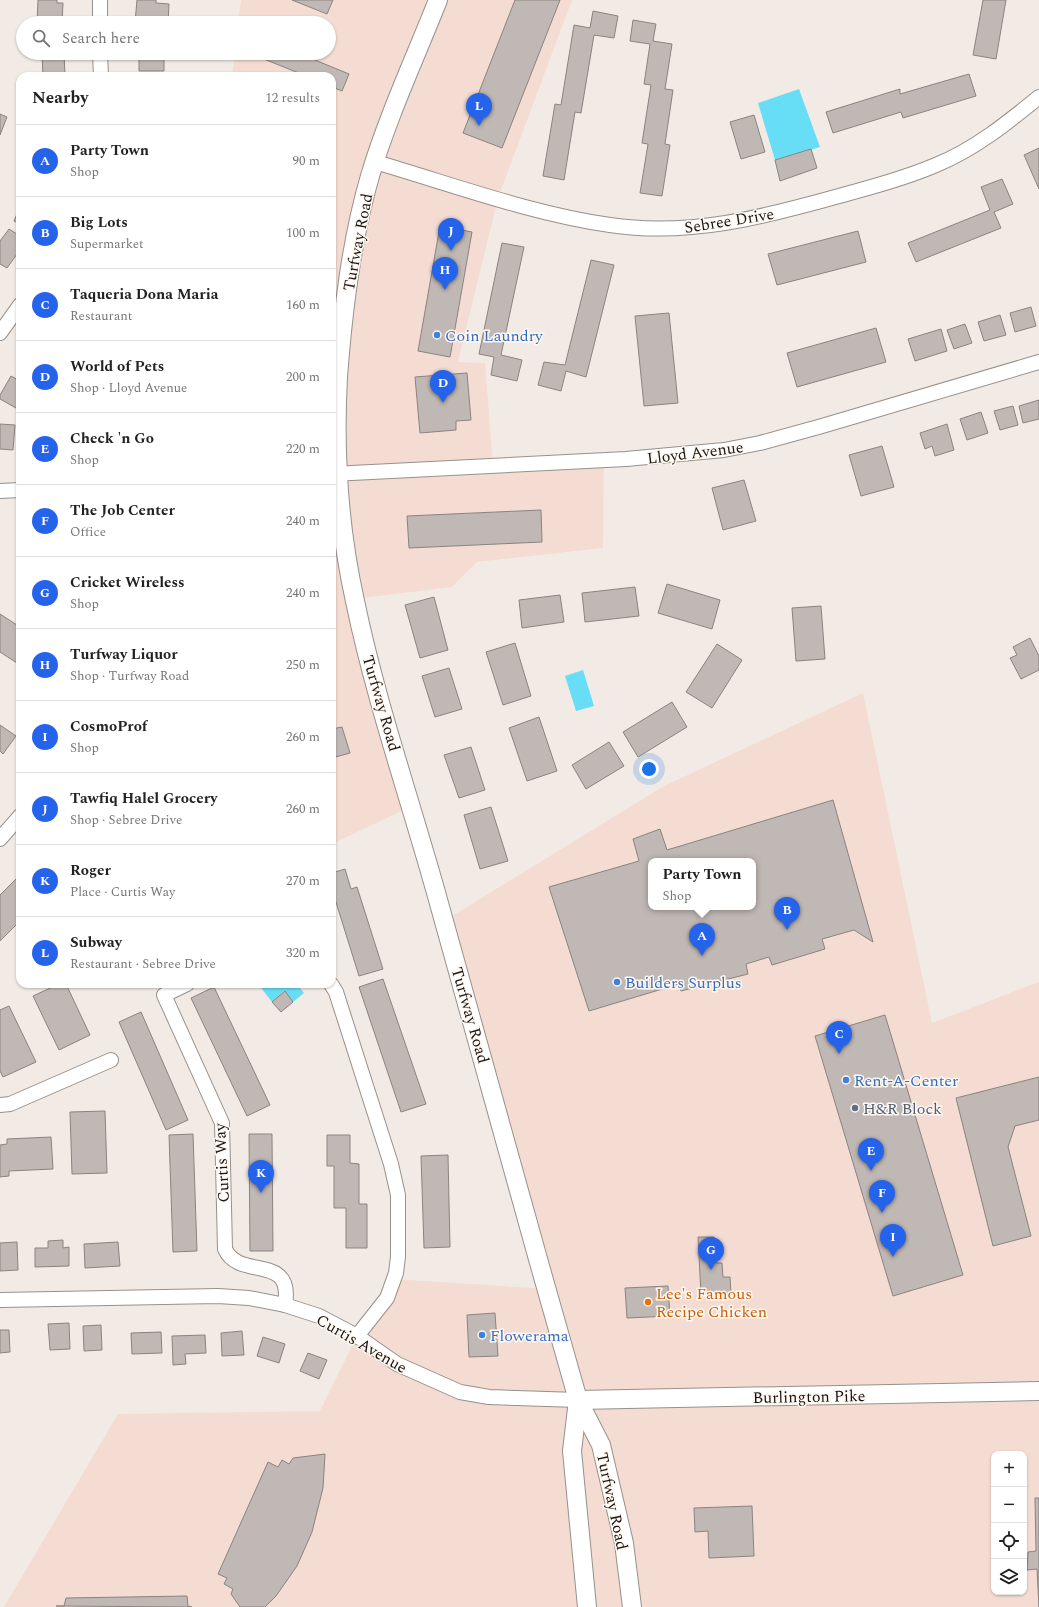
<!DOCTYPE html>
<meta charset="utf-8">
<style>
:root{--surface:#fff;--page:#f2f2f2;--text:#222;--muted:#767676;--line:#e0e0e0;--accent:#2563eb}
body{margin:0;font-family:Spectral,serif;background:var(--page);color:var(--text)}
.controls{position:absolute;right:12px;bottom:12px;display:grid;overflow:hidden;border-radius:8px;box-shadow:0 1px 3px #0004}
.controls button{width:36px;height:36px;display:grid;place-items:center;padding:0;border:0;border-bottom:1px solid var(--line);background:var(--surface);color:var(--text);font:20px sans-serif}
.you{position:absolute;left:649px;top:769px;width:14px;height:14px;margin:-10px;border:3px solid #fff;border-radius:50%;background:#1a73e8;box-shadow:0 0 0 6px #1a73e833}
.badge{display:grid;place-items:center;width:26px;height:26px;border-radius:50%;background:var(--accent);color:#fff;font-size:13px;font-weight:700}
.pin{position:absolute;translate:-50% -33px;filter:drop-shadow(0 1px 2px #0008)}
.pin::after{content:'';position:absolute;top:21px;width:14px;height:12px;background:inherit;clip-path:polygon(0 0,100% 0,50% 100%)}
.popup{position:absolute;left:648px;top:858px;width:108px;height:52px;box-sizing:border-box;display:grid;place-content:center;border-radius:8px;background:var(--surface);filter:drop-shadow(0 1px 3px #0005);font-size:13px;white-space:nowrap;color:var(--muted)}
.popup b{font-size:15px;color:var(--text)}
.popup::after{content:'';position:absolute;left:50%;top:100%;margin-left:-8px;border:8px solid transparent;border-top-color:var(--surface)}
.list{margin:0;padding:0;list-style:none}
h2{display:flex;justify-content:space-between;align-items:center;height:52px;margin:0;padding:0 16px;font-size:17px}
h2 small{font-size:13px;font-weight:400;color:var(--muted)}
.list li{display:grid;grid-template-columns:26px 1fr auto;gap:12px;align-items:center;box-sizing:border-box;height:72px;padding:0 16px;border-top:1px solid var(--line)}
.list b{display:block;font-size:15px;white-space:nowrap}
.list p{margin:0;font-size:13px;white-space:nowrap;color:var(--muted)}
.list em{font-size:13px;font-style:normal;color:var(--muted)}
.icon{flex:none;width:22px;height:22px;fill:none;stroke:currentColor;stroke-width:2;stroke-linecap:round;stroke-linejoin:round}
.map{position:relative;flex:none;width:1039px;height:1607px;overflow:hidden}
.search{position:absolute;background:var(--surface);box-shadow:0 1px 3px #0004;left:16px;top:16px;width:320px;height:44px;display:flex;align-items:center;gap:10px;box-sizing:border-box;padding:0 14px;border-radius:22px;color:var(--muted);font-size:15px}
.panel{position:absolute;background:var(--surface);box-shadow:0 1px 3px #0004;left:16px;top:72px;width:320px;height:916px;border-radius:12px}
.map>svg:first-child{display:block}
.commercial{fill:#f4dcd2;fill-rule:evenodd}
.water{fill:#67def5}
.building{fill:#c0b8b4;stroke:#8b837f;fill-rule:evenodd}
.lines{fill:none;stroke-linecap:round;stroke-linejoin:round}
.minor-casing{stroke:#97918b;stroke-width:16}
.major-casing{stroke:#97918b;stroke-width:20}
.minor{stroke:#fff;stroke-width:14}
.major{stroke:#fff;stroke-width:18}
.shop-dot{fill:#3f7fe0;stroke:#fff8f2;stroke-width:1.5}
.service-dot{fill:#5c6f8a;stroke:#fff8f2;stroke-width:1.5}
.food-dot{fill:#e8710a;stroke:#fff8f2;stroke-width:1.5}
.labels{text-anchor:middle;stroke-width:3;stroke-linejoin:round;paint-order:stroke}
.street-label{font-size:16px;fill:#181513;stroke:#fff8f2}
.shop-label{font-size:16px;fill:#366cbe;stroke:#fff8f2;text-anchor:start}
.service-label{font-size:16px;fill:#4e5e75;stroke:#fff8f2;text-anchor:start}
.food-label{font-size:16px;fill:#c56008;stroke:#fff8f2;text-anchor:start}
</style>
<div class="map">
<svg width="1039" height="1607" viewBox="0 0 1039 1607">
<rect width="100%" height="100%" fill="#f2ebe5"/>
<!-- commercial -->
<g class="commercial">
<path d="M241 0H572L498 198 458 362 485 363 493 466 604 460 603 548 477 562 452 587 354 599 412 806 332 844V76H232L235 53H329V23H238Z"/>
<path d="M863 693 932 1023 1039 982V1607H4L118 1414 320 1411 357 1336 393 1279 547 1289 444 921 664 786ZM651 861H753V907H651ZM994 1454H1024V1592H994Z"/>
</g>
<!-- water -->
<g class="water">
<path d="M799 89 820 147 775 160 758 103Z"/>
<path d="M583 670 594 706 576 711 565 676Z"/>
<path d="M258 984H297L304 993 293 1002 284 991 272 1002Z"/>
</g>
<!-- building -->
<g class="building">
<path d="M38 0H57V3H63L62 23H37Z"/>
<path d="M137 0H156V3L169 4 168 23 135 22Z"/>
<path d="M292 0H333L327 14Z"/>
<path d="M515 0H560L502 148 463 133Z"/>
<path d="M983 0H1006L996 59 973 55Z"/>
<path d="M593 11 618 16 614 38 594 35 581 113 575 112 564 180 543 176 555 104 561 105 574 25 590 28Z"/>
<path d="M633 20 656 24 653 41 672 44 665 89 673 90 665 144 670 145 662 196 640 193 648 144 642 143 651 85 644 84 650 44 630 41Z"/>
<path d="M42 53H64L65 76H43Z"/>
<path d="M164 53V71H139V54H132Z"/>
<path d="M260 53H298L349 74 342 91 332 87V76H306L259 57Z"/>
<path d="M969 74 976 96 903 118 901 112 833 133 826 112 900 89V94Z"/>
<path d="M0 114 7 117 0 135Z"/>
<path d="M754 115 765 152 741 159 730 122Z"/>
<path d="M1039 148V189L1024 155Z"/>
<path d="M811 149 817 168 780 181 775 160Z"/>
<path d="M1002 179 1013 204 994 212 1001 228 916 262 908 243 990 210 981 187Z"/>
<path d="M20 207V224L14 221Z"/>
<path d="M440 226 472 232 450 357 418 351Z"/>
<path d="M9 229 20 236V250L7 268 0 264V241Z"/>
<path d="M858 231 866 262 777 285 768 254Z"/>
<path d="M502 243 524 247 501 355 522 360 517 381 491 375 494 357 479 354Z"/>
<path d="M591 260 614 265 586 377 566 371 561 391 538 385 544 362 565 365Z"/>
<path d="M1031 307 1036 326 1015 332 1010 313Z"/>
<path d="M669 313 678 403 644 406 635 316Z"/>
<path d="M1000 315 1006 335 984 341 978 322Z"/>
<path d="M965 324 972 343 954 349 947 330Z"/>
<path d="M876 328 886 362 797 387 787 353Z"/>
<path d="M941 329 947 351 915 361 908 339Z"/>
<path d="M467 373 471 420 456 421V430L420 433 415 377Z"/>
<path d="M11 376 20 381V400L16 408 0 399V395Z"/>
<path d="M1039 400V419L1023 423 1019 406Z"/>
<path d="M1013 406 1018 425 1000 430 994 411Z"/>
<path d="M981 412 988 433 967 440 960 419Z"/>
<path d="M0 424 15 425 13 450 0 449Z"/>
<path d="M947 424 954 450 935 456 932 446 925 449 920 433Z"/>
<path d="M882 446 894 487 861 496 849 455Z"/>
<path d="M744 480 756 521 723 530 712 488Z"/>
<path d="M541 510 542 542 409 548 407 516Z"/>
<path d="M667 584 720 600 712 629 658 613Z"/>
<path d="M635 587 639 616 585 622 582 593Z"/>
<path d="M560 595 564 622 522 628 519 600Z"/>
<path d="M434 597 448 650 420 658 405 605Z"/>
<path d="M821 606 825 659 796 661 792 608Z"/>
<path d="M0 614 20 627V665L0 652Z"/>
<path d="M1030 638 1039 656V670L1021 679 1010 658 1017 655 1013 647Z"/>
<path d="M515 643 531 696 503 705 486 652Z"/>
<path d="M717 644 742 660 712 708 686 692Z"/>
<path d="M449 668 462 709 435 717 422 676Z"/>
<path d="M672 702 687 727 638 757 623 732Z"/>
<path d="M539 717 557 771 527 781 509 728Z"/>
<path d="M0 725 16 736 3 754 0 751Z"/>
<path d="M342 727 350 753 332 758V729Z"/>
<path d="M609 742 624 766 586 789 572 765Z"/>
<path d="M471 747 485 790 459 798 444 755Z"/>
<path d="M833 800 873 942 854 930 822 939 825 949 772 965 769 957 746 964 748 974 681 991 679 984 589 1011 549 887 639 861 633 839 660 829 667 850ZM651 861H753V907H651Z"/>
<path d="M491 807 508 861 480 869 464 815Z"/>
<path d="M345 869 351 889 357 887 383 969 359 976 335 899 332 900V873Z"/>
<path d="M20 875V921L0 941V895Z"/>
<path d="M383 979 426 1104 401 1112 359 987Z"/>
<path d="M59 984H66L90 1035 59 1050 33 996Z"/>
<path d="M214 987 270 1105 247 1116 191 998Z"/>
<path d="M285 991 293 1002 281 1012 272 1002Z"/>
<path d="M9 1006 36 1062 3 1077 0 1071V1010Z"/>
<path d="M141 1012 188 1120 166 1130 119 1022Z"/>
<path d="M885 1015 963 1275 893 1296 815 1036Z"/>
<path d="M1039 1077V1120L1015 1126 1008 1147 1031 1236 993 1246 956 1098Z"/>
<path d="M105 1111 107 1173 72 1174 70 1112Z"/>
<path d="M193 1134 197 1251 173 1252 169 1135Z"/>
<path d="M249 1134H272L273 1251H250Z"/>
<path d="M327 1135H350V1163L359 1164V1204H367V1248H346V1208H334V1166H327Z"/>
<path d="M51 1137 53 1169 9 1171V1176L0 1177V1145L7 1144V1139Z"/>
<path d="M448 1155 450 1247 424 1248 421 1156Z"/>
<path d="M698 1237H714L716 1263H722L723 1277H730L731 1293 701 1294Z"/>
<path d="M63 1240V1248L69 1247V1266L35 1267V1248H48V1241Z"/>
<path d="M17 1242 18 1270 0 1271V1243Z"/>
<path d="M118 1242 120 1266 85 1268 84 1244Z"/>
<path d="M668 1286 670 1316 627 1318 625 1288Z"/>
<path d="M495 1313 498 1356 469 1357 467 1315Z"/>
<path d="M69 1323 70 1349 50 1350 48 1324Z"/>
<path d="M101 1325 102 1350 84 1351 83 1326Z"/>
<path d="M0 1330H9L10 1352 0 1353Z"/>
<path d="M242 1331 244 1355 222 1356 221 1333Z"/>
<path d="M161 1332 162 1353 132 1354 131 1333Z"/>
<path d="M205 1335 206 1353 185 1354 186 1364 173 1365 172 1336Z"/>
<path d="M263 1337 285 1344 279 1363 257 1356Z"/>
<path d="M308 1353 327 1360 319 1379 300 1371Z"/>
<path d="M325 1454 323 1488 312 1532 297 1566 276 1596 265 1607H240L231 1594 233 1589 224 1584 227 1578 218 1574 268 1462 278 1467 282 1460 289 1464 293 1458Z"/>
<path d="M1035 1498H1039V1607L1037 1569 1027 1570 1028 1552 1036 1551Z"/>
<path d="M752 1506 754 1556 709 1558 708 1531 695 1532 694 1508Z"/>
<path d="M187 1596 188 1606 192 1607 56 1606H64L66 1598Z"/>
</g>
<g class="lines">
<!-- minor casing -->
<g class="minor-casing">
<g id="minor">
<path d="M100 0V23"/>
<path d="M100 53 101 76"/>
<path d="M375 162C451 184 532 214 610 225 689 237 764 217 839 196 872 187 905 178 936 165 975 149 1007 123 1039 97"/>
<path d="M0 333 20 305"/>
<path d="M332 474 626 459 724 450 760 443 822 426 1039 362"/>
<path d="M0 491 20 490"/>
<path d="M0 839 20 816"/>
<path d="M187 984 164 995 222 1123 225 1249C239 1281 294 1252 285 1305"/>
<path d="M331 984 336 992 391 1164 398 1195V1257L396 1273 387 1298 357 1336"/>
<path d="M0 1105 10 1104 111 1060"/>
<path d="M0 1300 218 1296 249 1298 285 1305 319 1316 357 1336 397 1364 460 1392 489 1397 578 1400"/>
</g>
</g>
<!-- major casing -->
<g class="major-casing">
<g id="major">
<path d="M438 0C415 58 388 116 370 176 351 241 343 310 338 377 334 452 339 529 355 601 375 698 408 793 435 889 483 1059 529 1230 578 1400L601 1445 624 1543 632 1607"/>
<path d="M578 1400 1039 1391"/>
<path d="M578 1400 572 1451 587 1607"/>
</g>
</g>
<!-- minor -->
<use href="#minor" class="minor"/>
<!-- major -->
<use href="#major" class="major"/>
</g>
<!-- markers -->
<g class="shop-dot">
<circle cx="437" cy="335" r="4"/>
<circle cx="617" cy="982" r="4"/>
<circle cx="846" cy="1080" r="4"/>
<circle cx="482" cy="1335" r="4"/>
</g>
<circle class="service-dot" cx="855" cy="1108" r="4"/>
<circle class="food-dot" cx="648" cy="1302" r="4"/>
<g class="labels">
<!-- street labels -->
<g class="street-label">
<text transform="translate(729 220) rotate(-9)" y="6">Sebree Drive</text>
<text transform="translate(357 242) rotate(-79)" y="6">Turfway Road</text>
<text transform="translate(695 452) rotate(-7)" y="6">Lloyd Avenue</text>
<text transform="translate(382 703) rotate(74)" y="6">Turfway Road</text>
<text transform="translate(471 1015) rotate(74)" y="6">Turfway Road</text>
<text transform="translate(221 1163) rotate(-93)" y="6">Curtis Way</text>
<text transform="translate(362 1343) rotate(30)" y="6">Curtis Avenue</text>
<text transform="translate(809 1396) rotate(-1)" y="6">Burlington Pike</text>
<text transform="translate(613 1501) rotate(78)" y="6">Turfway Road</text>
</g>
<!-- shop labels -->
<g class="shop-label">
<text x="445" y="341">Coin Laundry</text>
<text x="625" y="988">Builders Surplus</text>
<text x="854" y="1086">Rent-A-Center</text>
<text x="490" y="1341">Flowerama</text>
</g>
<!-- service labels -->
<g class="service-label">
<text x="863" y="1114">H&amp;R Block</text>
</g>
<!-- food labels -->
<g class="food-label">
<text x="656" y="1299">Lee's Famous<tspan x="656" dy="18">Recipe Chicken</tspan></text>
</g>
</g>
</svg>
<div class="controls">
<button>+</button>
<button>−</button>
<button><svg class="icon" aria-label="locate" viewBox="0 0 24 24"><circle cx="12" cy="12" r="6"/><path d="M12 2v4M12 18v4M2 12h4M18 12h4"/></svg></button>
<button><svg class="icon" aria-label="layers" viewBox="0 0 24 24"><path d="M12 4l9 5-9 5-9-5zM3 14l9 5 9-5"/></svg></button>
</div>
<div class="you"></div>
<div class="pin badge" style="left:702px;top:956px">A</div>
<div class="popup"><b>Party Town</b>Shop</div>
<div class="pin badge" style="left:787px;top:930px">B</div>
<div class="pin badge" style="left:839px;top:1054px">C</div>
<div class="pin badge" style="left:443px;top:403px">D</div>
<div class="pin badge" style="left:871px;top:1171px">E</div>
<div class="pin badge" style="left:882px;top:1213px">F</div>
<div class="pin badge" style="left:711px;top:1270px">G</div>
<div class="pin badge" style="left:445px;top:290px">H</div>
<div class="pin badge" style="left:893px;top:1257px">I</div>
<div class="pin badge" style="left:451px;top:251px">J</div>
<div class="pin badge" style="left:261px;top:1193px">K</div>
<div class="pin badge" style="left:479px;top:126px">L</div>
<div class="search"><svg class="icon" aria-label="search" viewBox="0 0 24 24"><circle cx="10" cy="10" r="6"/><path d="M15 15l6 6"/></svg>Search here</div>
<section class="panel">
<h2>Nearby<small>12 results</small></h2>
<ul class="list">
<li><span class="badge">A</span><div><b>Party Town</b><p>Shop</p></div><em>90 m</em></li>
<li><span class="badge">B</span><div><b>Big Lots</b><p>Supermarket</p></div><em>100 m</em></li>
<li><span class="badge">C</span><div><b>Taqueria Dona Maria</b><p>Restaurant</p></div><em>160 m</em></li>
<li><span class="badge">D</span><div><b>World of Pets</b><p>Shop · Lloyd Avenue</p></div><em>200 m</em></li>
<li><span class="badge">E</span><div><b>Check 'n Go</b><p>Shop</p></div><em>220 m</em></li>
<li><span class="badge">F</span><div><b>The Job Center</b><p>Office</p></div><em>240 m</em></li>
<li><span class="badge">G</span><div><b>Cricket Wireless</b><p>Shop</p></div><em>240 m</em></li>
<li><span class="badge">H</span><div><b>Turfway Liquor</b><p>Shop · Turfway Road</p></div><em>250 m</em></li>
<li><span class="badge">I</span><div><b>CosmoProf</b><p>Shop</p></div><em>260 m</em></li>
<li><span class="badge">J</span><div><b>Tawfiq Halel Grocery</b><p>Shop · Sebree Drive</p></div><em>260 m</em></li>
<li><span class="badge">K</span><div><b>Roger</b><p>Place · Curtis Way</p></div><em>270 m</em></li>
<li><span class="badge">L</span><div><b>Subway</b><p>Restaurant · Sebree Drive</p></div><em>320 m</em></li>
</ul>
</section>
</div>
